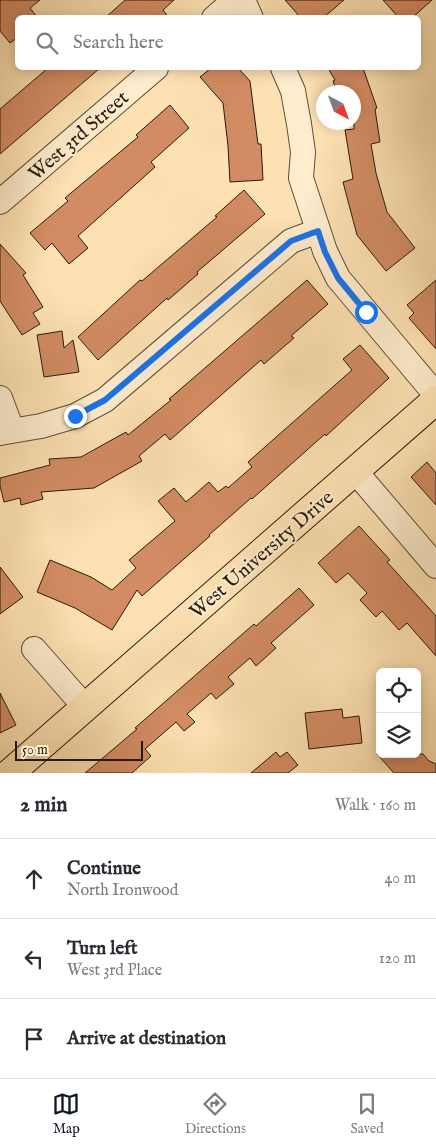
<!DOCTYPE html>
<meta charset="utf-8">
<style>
:root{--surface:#fff;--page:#f2f2f3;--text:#2b2b33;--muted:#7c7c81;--line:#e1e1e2;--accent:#111827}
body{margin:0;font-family:"IM FELL English",serif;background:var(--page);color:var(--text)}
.controls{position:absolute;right:15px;bottom:15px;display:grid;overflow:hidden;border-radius:8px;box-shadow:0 2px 12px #0003}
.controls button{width:45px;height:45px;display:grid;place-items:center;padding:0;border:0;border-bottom:1px solid var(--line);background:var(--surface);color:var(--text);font:25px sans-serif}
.compass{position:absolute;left:316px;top:85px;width:45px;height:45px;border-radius:50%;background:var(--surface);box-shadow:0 2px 12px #0003;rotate:139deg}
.scale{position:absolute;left:15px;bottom:12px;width:128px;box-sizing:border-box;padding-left:5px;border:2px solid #271b10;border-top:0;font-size:14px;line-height:18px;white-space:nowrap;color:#271b10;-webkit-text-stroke:4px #feeccd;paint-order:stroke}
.stop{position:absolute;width:15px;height:15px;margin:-11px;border:4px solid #1a73e8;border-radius:50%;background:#fff}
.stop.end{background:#1a73e8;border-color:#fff;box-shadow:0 1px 5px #0008}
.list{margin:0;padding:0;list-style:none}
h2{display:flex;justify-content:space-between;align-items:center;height:65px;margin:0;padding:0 20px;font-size:21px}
h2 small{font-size:16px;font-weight:400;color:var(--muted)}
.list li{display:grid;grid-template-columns:32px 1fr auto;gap:15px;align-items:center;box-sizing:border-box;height:80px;padding:0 20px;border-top:1px solid var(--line)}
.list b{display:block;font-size:19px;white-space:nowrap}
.list p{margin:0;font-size:16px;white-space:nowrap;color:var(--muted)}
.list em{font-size:16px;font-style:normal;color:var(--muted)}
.icon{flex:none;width:28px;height:28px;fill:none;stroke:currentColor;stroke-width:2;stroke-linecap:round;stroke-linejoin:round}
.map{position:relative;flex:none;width:436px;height:773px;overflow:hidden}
.search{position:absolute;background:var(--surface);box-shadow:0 2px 12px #0003;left:15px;right:15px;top:15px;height:55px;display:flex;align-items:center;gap:12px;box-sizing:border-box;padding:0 18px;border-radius:8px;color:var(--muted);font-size:19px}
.sheet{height:305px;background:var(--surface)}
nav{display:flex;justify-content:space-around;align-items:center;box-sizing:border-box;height:70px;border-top:1px solid var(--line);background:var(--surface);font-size:14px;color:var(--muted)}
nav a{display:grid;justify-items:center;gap:2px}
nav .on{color:var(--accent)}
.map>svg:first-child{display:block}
.building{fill:#d28b62;stroke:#271b10}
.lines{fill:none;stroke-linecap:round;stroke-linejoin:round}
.minor-casing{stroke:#5c4c38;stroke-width:26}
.major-casing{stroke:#271b10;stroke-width:30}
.minor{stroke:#feeccd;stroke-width:24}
.major{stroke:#fde1b2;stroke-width:28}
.route{stroke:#1a73e8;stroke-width:6}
.labels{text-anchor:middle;stroke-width:4;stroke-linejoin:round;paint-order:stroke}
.street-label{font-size:20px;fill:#271b10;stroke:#feeccd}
</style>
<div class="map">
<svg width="436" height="773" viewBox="0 0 436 773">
<rect width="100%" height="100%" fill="#fde1b2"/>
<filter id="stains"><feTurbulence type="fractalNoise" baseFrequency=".004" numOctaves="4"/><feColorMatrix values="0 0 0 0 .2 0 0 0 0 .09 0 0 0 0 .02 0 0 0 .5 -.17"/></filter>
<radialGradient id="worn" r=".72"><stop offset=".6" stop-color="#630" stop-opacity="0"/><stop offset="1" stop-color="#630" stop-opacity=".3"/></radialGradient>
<!-- building -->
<g class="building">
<path d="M0 0H40L30 8 38 18H18V37L10 43 0 31Z"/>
<path d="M125 0H174L163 10 169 18H105Z"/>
<path d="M285 0H344L323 18H301Z"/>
<path d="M383 0H432L412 18H399Z"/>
<path d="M48 68H100L0 154V109Z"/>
<path d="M211 68H238L250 81 258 144H261L263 180 230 182 228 146 223 103 200 77Z"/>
<path d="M328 68H363L377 108 375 109 380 142 371 144 376 173 387 212 415 248 386 271 357 235 343 182 353 179 345 130 354 129V92H337L333 81 335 80Z"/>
<path d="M170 105 189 128 151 162 155 167 78 236 88 248 69 264 52 243 45 250 30 233 68 201 65 198 138 137 136 135Z"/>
<path d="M244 190 265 214 197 272 198 274 168 300 167 298 98 360 78 337 140 280 142 281 217 217 215 216Z"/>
<path d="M0 244 26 273 23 275 43 307 33 313 40 324 22 335 0 301Z"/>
<path d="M307 280 328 304 291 336 294 338 264 364 261 360 170 440 165 434 139 456 142 461 94 488 41 492 43 499 21 505 20 498 4 502 0 486V478L50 465 49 459 81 457 126 432 128 435 171 400 169 399Z"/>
<path d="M436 280V349L409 318 414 313 407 305Z"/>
<path d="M62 331 64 348 73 340 79 372 44 377 37 335Z"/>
<path d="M360 345 389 378 326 436 325 434 252 499 251 498 209 535 210 536 142 596 137 590 112 630 75 608 37 592 50 560 91 577 112 590 136 568 129 560 175 521 158 501 174 488 186 502 209 482 218 492 226 486 228 488 252 467 248 462 352 370 343 359Z"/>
<path d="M427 462 436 473V505L411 477Z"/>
<path d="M359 526 390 560 387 562 436 616V656L407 623 399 630 382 611 376 617 360 600 367 593 348 573 336 583 318 563Z"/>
<path d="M0 567 23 597 0 614Z"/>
<path d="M299 588 314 605 271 643 276 648 256 666 250 658 228 677 234 684 216 699 211 693 187 714 195 722 184 731 176 722 145 749 151 756 132 773H85L137 729 135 728 254 624 256 626Z"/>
<path d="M0 693 16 725 0 733Z"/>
<path d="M342 709 343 718 359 716 362 743 309 749 305 713Z"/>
<path d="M276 752 280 757 287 752 298 765 288 773H251Z"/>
<path d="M377 754H423L429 761 436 764V773H394Z"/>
</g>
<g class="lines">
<!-- minor casing -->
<g class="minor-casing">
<g id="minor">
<path d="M243 0 251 18"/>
<path d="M214 18 235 0"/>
<path d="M283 68 293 91 299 124 303 152 301 178 325 251 338 278 436 395"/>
<path d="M0 202 156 68"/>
<path d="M0 398 12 430"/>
<path d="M0 433 41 426 75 416 105 400 291 241 318 231"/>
<path d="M355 471 436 566"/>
<path d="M34 649 85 707"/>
</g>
</g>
<!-- major casing -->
<g class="major-casing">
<path id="major" d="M10 773 436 400"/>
</g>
<!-- minor -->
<use href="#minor" class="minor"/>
<!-- major -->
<use href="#major" class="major"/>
</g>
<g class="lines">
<!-- route -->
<path class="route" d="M75 416 105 400 291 241 318 231 325 252 338 278 366 312"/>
</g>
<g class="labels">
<!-- street labels -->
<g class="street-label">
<text transform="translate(78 135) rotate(-41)" y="7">West 3rd Street</text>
<text transform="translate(261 554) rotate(-41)" y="7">West University Drive</text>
</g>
</g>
<rect width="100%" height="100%" filter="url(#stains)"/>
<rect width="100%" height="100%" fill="url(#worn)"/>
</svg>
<div class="controls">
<button><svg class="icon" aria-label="locate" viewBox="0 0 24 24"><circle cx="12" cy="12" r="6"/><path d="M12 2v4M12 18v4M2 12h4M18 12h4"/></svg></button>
<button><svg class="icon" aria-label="layers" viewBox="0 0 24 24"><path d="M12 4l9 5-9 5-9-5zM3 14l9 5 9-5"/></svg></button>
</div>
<svg class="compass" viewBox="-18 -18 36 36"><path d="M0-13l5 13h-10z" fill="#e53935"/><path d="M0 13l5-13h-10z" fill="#7c7c81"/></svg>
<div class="scale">50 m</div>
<div class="stop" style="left:366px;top:312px"></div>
<div class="stop end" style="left:75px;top:416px"></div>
<div class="search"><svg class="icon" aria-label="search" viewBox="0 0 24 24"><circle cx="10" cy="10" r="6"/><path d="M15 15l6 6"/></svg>Search here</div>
</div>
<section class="sheet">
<h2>2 min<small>Walk · 160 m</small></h2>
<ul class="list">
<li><svg class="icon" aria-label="ahead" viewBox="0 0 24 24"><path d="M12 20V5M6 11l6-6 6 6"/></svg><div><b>Continue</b><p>North Ironwood</p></div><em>40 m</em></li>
<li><svg class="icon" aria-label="left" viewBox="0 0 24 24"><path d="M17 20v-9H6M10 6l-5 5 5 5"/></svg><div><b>Turn left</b><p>West 3rd Place</p></div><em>120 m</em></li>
<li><svg class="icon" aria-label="arrive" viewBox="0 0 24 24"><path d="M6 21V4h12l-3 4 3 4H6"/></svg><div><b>Arrive at destination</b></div></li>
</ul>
</section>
<nav>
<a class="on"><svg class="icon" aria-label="map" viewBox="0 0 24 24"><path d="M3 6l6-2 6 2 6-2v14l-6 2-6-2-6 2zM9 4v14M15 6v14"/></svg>Map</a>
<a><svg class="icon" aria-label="directions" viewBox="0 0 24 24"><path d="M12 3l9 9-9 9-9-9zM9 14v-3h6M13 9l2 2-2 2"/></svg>Directions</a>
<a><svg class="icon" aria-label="saved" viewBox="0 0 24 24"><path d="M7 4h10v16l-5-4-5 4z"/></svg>Saved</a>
</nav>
